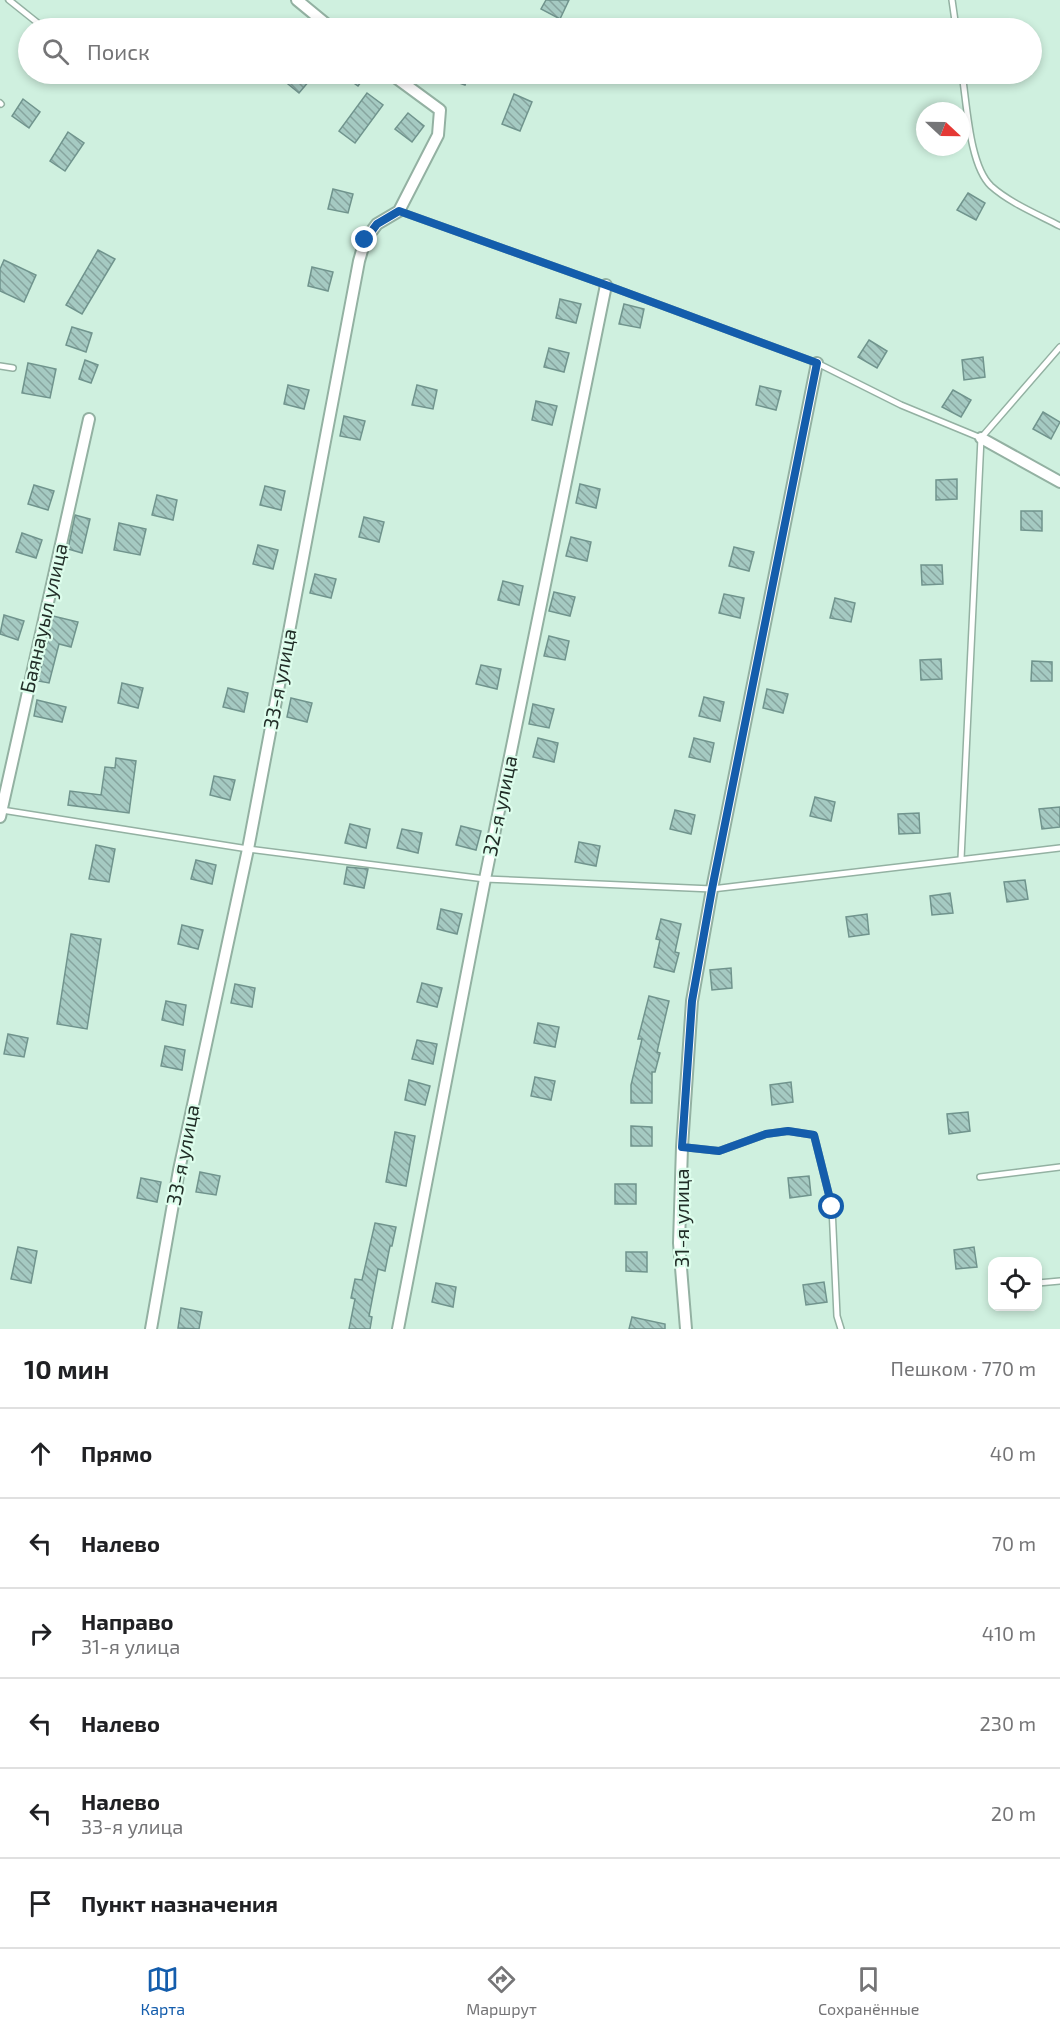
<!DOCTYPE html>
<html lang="ru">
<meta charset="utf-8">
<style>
:root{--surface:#fff;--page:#f6f6f6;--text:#202124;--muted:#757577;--line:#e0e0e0;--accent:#145dac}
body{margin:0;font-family:"Exo 2",sans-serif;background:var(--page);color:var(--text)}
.controls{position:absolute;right:18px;bottom:18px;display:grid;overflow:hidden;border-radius:12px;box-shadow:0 3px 9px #0003}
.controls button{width:54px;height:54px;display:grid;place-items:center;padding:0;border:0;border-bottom:2px solid var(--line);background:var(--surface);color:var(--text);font:30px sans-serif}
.compass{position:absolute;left:916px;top:102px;width:54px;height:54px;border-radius:50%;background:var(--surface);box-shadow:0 3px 9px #0003;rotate:112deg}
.stop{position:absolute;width:18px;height:18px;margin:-14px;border:4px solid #145dac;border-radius:50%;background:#fff}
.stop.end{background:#145dac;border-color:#fff;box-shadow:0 2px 6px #0008}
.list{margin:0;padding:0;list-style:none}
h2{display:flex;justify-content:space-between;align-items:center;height:78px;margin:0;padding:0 24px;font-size:26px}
h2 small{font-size:20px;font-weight:400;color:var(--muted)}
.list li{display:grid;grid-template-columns:39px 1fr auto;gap:18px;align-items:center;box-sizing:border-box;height:90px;padding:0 24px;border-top:2px solid var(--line)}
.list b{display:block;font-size:22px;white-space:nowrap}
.list p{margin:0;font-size:20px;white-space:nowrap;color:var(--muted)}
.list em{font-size:20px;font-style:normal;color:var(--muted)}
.icon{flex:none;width:33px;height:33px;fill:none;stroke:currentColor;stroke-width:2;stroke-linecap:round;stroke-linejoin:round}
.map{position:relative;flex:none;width:1060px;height:1329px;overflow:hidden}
.search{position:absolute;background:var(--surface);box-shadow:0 3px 9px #0003;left:18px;right:18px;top:18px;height:66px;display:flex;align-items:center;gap:15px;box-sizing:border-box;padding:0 21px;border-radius:33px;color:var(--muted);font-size:22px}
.sheet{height:618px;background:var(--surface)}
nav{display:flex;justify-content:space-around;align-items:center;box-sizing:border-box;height:84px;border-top:2px solid var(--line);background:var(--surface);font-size:16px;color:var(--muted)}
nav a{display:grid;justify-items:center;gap:3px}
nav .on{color:var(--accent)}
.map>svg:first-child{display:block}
.building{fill:url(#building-back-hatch);stroke:#70948d;stroke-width:1.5}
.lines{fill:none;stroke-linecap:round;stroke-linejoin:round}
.service-casing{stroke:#93b1a2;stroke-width:8}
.minor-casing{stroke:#93b1a2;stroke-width:14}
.service{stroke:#fff;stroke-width:5}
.minor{stroke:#fff;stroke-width:10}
.route{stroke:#145dac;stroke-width:8}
.labels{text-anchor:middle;stroke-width:4.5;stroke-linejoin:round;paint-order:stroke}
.street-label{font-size:20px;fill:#222e28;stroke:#ddfdec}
</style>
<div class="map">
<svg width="1060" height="1329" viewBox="0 0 1060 1329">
<defs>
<pattern id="building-back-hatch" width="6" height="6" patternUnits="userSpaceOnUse" patternTransform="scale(1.5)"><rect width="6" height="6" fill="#a5cac2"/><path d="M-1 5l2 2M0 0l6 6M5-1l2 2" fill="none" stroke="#86a49e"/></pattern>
</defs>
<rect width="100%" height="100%" fill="#cff0df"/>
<!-- building -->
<g class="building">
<path d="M546 0H569L560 19 541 9Z"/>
<path d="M288 74H315L299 93 283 80Z"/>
<path d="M341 74H367L358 86Z"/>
<path d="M438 74H469L465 85 437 75Z"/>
<path d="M367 93 383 105 355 143 339 131Z"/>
<path d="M514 94 532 102 520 131 502 124Z"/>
<path d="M23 99 40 112 29 128 12 116Z"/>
<path d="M408 113 424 126 412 142 395 129Z"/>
<path d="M68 132 84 143 65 171 50 161Z"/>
<path d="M333 189 353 194 348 213 328 209Z"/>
<path d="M968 193 985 203 976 220 957 210Z"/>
<path d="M98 250 115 259 82 314 66 305Z"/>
<path d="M4 260 36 275 24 302 0 291V269Z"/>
<path d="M312 267 333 272 328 291 308 286Z"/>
<path d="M560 299 581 304 576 323 556 318Z"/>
<path d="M624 304 644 309 640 328 619 324Z"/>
<path d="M72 327 92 333 86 352 66 345Z"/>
<path d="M869 340 887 351 877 368 858 357Z"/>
<path d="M549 348 569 353 564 372 544 367Z"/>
<path d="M983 357 985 377 964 380 962 360Z"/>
<path d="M85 360 98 365 91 383 79 379Z"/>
<path d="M28 363 56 369 50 398 22 393Z"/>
<path d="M288 385 309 390 304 409 284 404Z"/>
<path d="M417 385 437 390 433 409 412 405Z"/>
<path d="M760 386 781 391 776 410 756 405Z"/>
<path d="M953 390 971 400 961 417 942 407Z"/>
<path d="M536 401 557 406 552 425 532 420Z"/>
<path d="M1043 412 1060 422 1051 439 1033 429Z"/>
<path d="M344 416 365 421 360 440 340 436Z"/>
<path d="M957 479V499L936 500V480Z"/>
<path d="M580 484 600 489 596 508 576 503Z"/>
<path d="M34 485 54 491 48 510 28 504Z"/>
<path d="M265 486 285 491 281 510 260 505Z"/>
<path d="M157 495 177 500 173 520 152 515Z"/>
<path d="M1021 511H1042V531L1021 530Z"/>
<path d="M75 515 90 519 82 553 68 549Z"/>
<path d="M364 517 384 522 379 542 359 537Z"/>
<path d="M119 523 146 529 140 555 114 550Z"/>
<path d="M22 533 42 540 36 558 16 552Z"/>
<path d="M571 537 591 542 587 561 566 556Z"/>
<path d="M258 545 278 550 273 569 253 564Z"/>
<path d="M734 547 754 552 749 571 729 566Z"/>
<path d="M921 565H942L943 584 922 585Z"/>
<path d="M315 574 336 579 331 598 310 593Z"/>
<path d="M503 581 523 586 519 605 498 600Z"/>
<path d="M554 592 575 597 570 616 549 611Z"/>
<path d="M724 594 744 598 740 618 719 613Z"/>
<path d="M835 598 855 603 851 622 830 618Z"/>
<path d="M4 615 24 621 18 640 0 634Z"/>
<path d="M53 616 78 622 71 647 59 644 49 683 38 681Z"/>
<path d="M549 636 569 641 565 660 544 656Z"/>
<path d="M941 659 942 679 921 680 920 660Z"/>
<path d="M1032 661 1052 662V681H1031Z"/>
<path d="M481 665 501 669 497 689 476 684Z"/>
<path d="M122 683 143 688 138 708 118 703Z"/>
<path d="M228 688 248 693 244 712 223 707Z"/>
<path d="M767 689 788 694 783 713 763 708Z"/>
<path d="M704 697 724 702 720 721 699 716Z"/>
<path d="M291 698 312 703 307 722 287 717Z"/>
<path d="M37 700 66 707 62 722 34 716Z"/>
<path d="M533 704 554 709 549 728 529 724Z"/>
<path d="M538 738 558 743 554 762 533 757Z"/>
<path d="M694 738 714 743 710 762 689 757Z"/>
<path d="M116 758 136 761 129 813 68 805 70 791 101 795 105 767 115 768Z"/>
<path d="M214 776 235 780 230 800 210 795Z"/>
<path d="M815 797 835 802 831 821 810 816Z"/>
<path d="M1060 807V827L1042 829 1039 809Z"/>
<path d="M675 810 695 815 691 834 670 829Z"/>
<path d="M919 813 920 833 899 834 898 814Z"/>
<path d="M350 824 370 829 366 848 345 843Z"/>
<path d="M461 826 481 831 476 850 456 845Z"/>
<path d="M402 829 422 833 418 853 397 848Z"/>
<path d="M579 842 600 846 596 866 575 862Z"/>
<path d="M96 845 115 849 109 882 89 879Z"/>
<path d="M196 860 216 865 212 884 191 879Z"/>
<path d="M347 867 368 869 364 888 344 884Z"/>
<path d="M1025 880 1028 899 1007 902 1004 882Z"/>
<path d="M950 893 953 913 932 915 930 896Z"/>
<path d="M441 909 462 914 457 934 437 929Z"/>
<path d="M867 914 869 934 849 937 846 917Z"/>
<path d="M661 919 681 924 675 952 679 953 674 972 654 967 660 940 656 939Z"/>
<path d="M182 925 203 930 198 949 178 944Z"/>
<path d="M71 934 101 939 87 1029 57 1024Z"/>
<path d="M731 968 732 988 712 990 710 970Z"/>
<path d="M422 983 442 988 437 1007 417 1002Z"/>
<path d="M235 984 255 988 252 1007 231 1003Z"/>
<path d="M649 996 669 1001 657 1052 660 1053 655 1072H652V1103H631V1085L642 1039H638Z"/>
<path d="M166 1001 186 1005 183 1025 162 1020Z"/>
<path d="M538 1023 559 1027 555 1047 534 1043Z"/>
<path d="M8 1034 28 1038 24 1057 4 1054Z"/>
<path d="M417 1040 437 1044 433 1064 412 1059Z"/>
<path d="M165 1046 185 1050 182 1070 161 1066Z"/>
<path d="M535 1077 555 1081 551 1100 531 1096Z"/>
<path d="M409 1080 430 1086 425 1105 405 1100Z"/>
<path d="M791 1082 793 1102 772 1105 770 1085Z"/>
<path d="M968 1112 970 1131 949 1134 947 1114Z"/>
<path d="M631 1126 652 1127V1146H631Z"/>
<path d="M395 1132 415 1136 406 1186 386 1182Z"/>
<path d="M200 1172 220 1176 216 1195 196 1192Z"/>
<path d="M809 1176 811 1195 790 1198 788 1178Z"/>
<path d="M141 1178 161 1182 157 1202 137 1198Z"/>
<rect x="615" y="1184" width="21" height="20"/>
<path d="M375 1223 396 1227 392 1246H390L385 1271 378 1269 369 1316 372 1317 370 1329H349L355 1299 351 1298 355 1279 362 1280Z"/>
<path d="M18 1247 37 1251 31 1283 11 1279Z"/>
<path d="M974 1247 977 1267 956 1269 954 1250Z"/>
<path d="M626 1252H647V1272L626 1271Z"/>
<path d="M824 1282 827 1302 806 1305 803 1285Z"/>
<path d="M436 1283 456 1287 453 1307 432 1302Z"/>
<path d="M181 1308 202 1312 199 1329 178 1328Z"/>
<path d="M632 1317 665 1324V1329H629Z"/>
</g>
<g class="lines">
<!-- service casing -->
<g class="service-casing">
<g id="service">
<path d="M9 0 44 28"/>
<path d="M952 0 956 28"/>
<path d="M962 74C967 103 969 165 991 186 1010 203 1037 214 1060 226"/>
<path d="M0 103 1 104"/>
<path d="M399 211 606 285 817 363 901 405 981 438"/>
<path d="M0 366 13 368"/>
<path d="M2 810 248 849 485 879 712 889 1060 848"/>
<path d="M961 859 981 438 1060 347"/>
<path d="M682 1147 719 1151 766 1134 788 1131 814 1135 832 1207 837 1316 841 1329"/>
<path d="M980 1177 1060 1167"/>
<path d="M1038 1283 1060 1281"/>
</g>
</g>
<!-- minor casing -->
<g class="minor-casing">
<g id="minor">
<path d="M297 0 331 28"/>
<path d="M981 438 1060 482"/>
<path d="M0 817 89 419"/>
<path d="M151 1329 179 1170 248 849 359 261 365 240 377 224 399 211 438 135 440 110 391 74"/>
<path d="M398 1329 485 879 606 285"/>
<path d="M686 1329 679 1243 682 1147 692 1001 712 889 817 363"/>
</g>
</g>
<!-- service -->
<use href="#service" class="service"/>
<!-- minor -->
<use href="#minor" class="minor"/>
</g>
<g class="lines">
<!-- route -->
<path class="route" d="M365 240 377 224 399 211 606 285 817 363 712 889 692 1001 682 1147 719 1151 766 1134 788 1131 814 1135 832 1207"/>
</g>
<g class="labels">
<!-- street labels -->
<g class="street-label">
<text transform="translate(44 618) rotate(-77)" y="7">Баянауыл улица</text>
<text transform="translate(280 679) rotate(-79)" y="7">33-я улица</text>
<text transform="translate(500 806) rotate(-78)" y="7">32-я улица</text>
<text transform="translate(183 1155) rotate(-79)" y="7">33-я улица</text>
<text transform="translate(682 1218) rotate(-90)" y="7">31-я улица</text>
</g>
</g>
</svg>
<div class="controls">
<button><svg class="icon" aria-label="locate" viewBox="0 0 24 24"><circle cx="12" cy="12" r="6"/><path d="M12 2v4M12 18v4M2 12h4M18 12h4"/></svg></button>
</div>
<svg class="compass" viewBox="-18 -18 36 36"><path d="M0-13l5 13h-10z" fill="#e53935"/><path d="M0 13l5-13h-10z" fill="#757577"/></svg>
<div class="stop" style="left:832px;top:1207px"></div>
<div class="stop end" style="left:365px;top:240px"></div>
<div class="search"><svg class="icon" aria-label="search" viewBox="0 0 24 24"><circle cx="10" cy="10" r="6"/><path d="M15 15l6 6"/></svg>Поиск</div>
</div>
<section class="sheet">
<h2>10 мин<small>Пешком · 770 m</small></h2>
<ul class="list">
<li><svg class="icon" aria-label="ahead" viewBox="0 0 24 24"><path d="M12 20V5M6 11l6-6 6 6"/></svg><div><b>Прямо</b></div><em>40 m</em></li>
<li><svg class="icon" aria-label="left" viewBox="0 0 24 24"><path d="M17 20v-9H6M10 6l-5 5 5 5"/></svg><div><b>Налево</b></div><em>70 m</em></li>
<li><svg class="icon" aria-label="right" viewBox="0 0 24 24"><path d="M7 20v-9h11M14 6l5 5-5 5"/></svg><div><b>Направо</b><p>31-я улица</p></div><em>410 m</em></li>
<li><svg class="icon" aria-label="left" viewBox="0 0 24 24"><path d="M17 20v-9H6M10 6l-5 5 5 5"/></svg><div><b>Налево</b></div><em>230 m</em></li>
<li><svg class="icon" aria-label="left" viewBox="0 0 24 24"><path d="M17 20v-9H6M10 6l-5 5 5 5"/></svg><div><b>Налево</b><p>33-я улица</p></div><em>20 m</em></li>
<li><svg class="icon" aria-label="arrive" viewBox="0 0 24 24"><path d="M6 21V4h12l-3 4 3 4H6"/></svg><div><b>Пункт назначения</b></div></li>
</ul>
</section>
<nav>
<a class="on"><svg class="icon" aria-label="map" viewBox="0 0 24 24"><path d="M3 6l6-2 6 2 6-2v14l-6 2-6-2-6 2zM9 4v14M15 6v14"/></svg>Карта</a>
<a><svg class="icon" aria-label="directions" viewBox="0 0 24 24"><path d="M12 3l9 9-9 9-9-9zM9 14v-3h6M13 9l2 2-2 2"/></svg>Маршрут</a>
<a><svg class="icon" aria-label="saved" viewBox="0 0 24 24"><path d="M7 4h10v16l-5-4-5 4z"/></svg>Сохранённые</a>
</nav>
